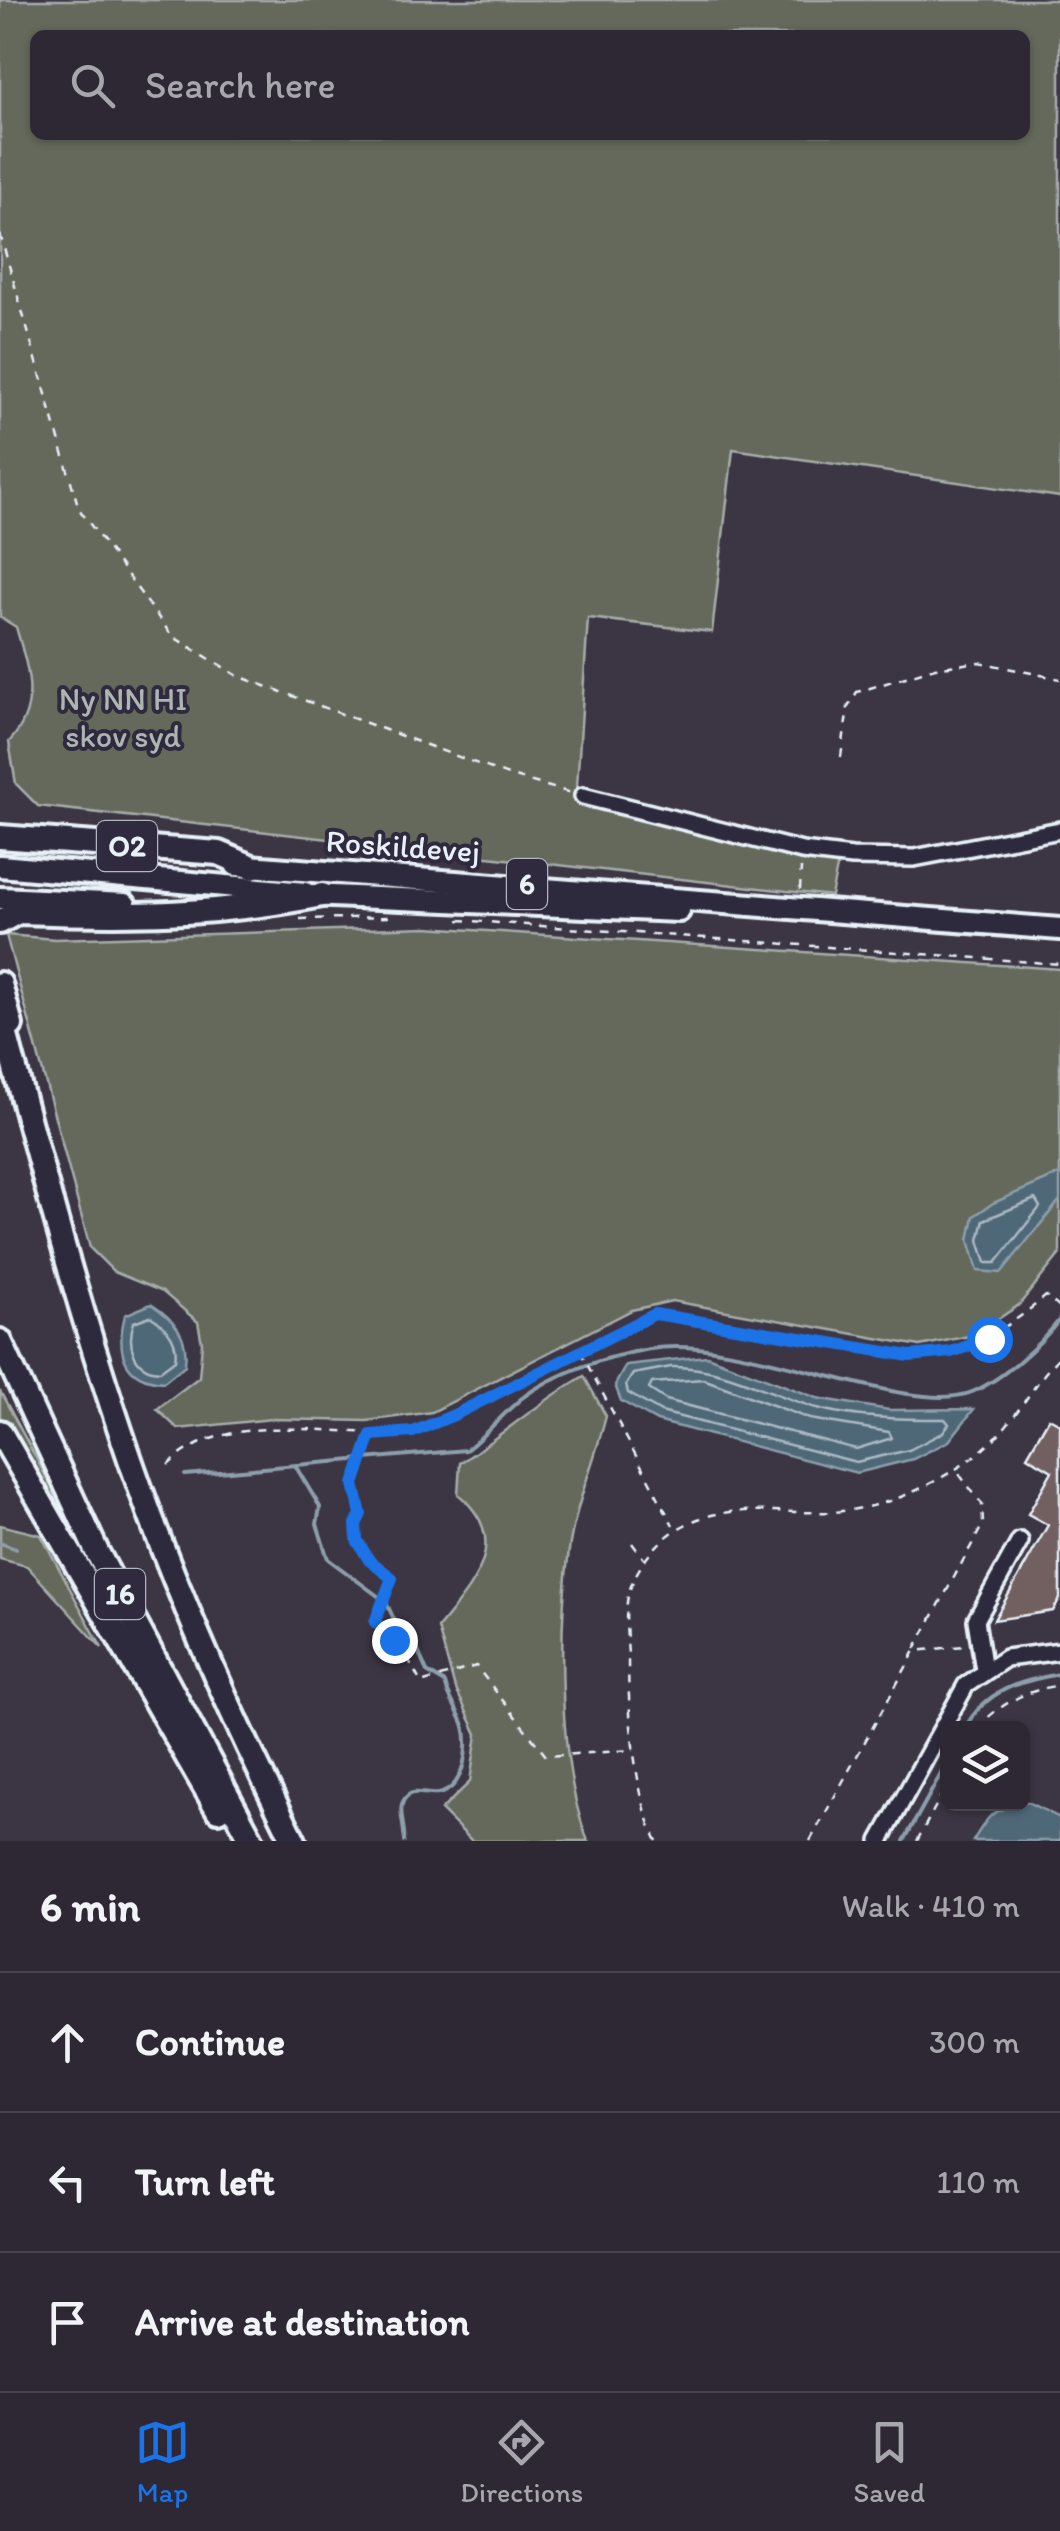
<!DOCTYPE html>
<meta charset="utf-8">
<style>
:root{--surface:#2d2833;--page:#35303b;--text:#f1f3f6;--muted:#a7a6ac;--line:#48444e;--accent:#1a73e8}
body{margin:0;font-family:Itim,sans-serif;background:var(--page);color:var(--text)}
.controls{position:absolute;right:30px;bottom:30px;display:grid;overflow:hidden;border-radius:15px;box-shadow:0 2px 8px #0004}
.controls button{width:90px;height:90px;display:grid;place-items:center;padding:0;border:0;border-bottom:2px solid var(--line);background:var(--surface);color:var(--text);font:50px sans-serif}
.stop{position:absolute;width:30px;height:30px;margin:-22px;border:8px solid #1a73e8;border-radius:50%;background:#fff}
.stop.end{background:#1a73e8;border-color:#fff;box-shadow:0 2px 10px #0008}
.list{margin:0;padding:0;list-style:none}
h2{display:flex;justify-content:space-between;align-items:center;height:130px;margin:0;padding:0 40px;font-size:42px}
h2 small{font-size:32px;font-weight:400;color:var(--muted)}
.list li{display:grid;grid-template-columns:65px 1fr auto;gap:30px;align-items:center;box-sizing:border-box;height:140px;padding:0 40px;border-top:2px solid var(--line)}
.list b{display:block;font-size:38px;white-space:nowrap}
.list em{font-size:32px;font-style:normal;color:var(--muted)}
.icon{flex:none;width:55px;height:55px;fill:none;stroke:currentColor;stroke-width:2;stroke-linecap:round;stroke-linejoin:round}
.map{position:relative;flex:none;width:1060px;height:1841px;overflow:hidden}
.search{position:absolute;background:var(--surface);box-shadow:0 2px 8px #0004;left:30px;right:30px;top:30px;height:110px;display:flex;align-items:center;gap:25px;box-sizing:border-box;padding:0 35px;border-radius:15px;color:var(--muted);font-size:38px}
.sheet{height:550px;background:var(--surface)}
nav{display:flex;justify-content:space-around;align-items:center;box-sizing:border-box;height:140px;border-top:2px solid var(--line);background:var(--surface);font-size:28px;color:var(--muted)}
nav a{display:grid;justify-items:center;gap:5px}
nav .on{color:var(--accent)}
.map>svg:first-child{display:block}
.green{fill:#65695b;stroke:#a6adaa;stroke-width:2.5;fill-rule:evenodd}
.water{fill:#4f6878;stroke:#8c9fab;stroke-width:2.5}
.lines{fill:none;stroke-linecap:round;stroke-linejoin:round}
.shore{stroke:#abbac5;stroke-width:2.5}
.stream{stroke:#8c9fab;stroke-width:4}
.building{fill:#71615e;stroke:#e8f1f8;stroke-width:2.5}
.minor-casing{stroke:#e8f1f8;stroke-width:22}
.major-casing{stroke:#e8f1f8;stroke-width:28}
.highway-casing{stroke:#e8f1f8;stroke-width:30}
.path{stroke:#e8f1f8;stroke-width:2.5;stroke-dasharray:8 8;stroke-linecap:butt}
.minor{stroke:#2f2a3d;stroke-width:15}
.major{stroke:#2f2a3d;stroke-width:20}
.highway{stroke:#2f2a3d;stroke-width:22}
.route{stroke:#1a73e8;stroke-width:12}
.labels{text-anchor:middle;stroke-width:8;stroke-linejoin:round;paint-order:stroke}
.shield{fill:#2f2a3d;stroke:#b0b5c0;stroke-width:2.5}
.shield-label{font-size:30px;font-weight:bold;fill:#e8f1f8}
.park-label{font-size:32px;fill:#adb4b1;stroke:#2f2a3d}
.street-label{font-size:32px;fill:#e8f1f8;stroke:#2f2a3d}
</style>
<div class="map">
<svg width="1060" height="1841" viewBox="0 0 1060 1841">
<rect width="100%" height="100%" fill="#3c3544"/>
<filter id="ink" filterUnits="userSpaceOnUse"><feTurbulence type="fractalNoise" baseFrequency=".01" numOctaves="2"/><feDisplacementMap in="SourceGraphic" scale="20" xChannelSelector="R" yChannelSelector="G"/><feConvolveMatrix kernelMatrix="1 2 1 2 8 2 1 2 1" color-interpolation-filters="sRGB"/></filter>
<g filter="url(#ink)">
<!-- green -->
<g class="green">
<path d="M0 0H1060V497L733 449 712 632 588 618 576 801 838 863 831 896 38 806 16 784 9 742C42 707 28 669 16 627L0 617ZM35 35H1025V135H35Z"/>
<path d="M427 927 1060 969V1254L1019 1305 974 1335 920 1346 672 1301 632 1310 432 1412 367 1421 272 1419 178 1429 157 1409 199 1377 202 1343 198 1322 163 1292 114 1272 90 1248 6 935 55 939Z"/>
<path d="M584 1376 606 1416C595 1460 575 1506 569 1550 558 1631 558 1766 588 1841H472L441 1810 470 1782 477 1734 454 1685 438 1628C473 1584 514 1541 458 1494L460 1463C503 1434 539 1402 584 1376Z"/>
<path d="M0 1391 65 1512 59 1516 0 1418Z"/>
<path d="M0 1525 41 1535 102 1648 27 1566 0 1559Z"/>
</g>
<!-- water -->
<g class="water">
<path d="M1060 1174V1200L1001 1273 978 1271 969 1240 974 1216 993 1203Z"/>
<path d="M151 1304C175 1320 189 1336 185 1365L164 1382C122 1380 116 1350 125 1315Z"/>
<path d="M707 1356 817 1398 889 1410 974 1409 949 1441 913 1459 857 1473 657 1421 621 1401 615 1385 626 1365Z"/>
<path d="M1023 1800 1060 1818V1841H973C996 1803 993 1816 1023 1800Z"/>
</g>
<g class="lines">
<!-- shore -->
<g class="shore">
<path d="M1035 1199 1040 1207 996 1263H986L979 1240 984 1220Z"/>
<path d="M150 1316C166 1326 179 1340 175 1360L160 1371C132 1370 127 1343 134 1322Z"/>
<path d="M671 1367C723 1366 764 1392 813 1407 856 1419 901 1419 945 1419L949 1424 942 1433 909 1450 856 1462 661 1412 628 1393 626 1385 633 1374Z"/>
<path d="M703 1379 810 1419 889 1432 892 1438 856 1449 666 1400 649 1389 652 1383Z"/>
</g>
<!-- stream -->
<g class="stream">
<path d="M296 1467 320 1507 317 1524 328 1559 386 1602 398 1628 416 1646 427 1672 445 1683C449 1700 459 1711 464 1726 470 1748 464 1789 438 1794 428 1796 415 1789 407 1796 395 1807 406 1826 404 1841"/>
<path d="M185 1475 466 1450C487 1434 502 1414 522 1398 556 1372 608 1356 650 1349 741 1333 909 1418 972 1392 1002 1380 1040 1345 1060 1319"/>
<path d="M0 1543 16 1549"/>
<path d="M965 1728C986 1690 1019 1681 1060 1674"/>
<path d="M904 1841 948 1761"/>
</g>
</g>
<!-- building -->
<path class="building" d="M1049 1418 1060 1424V1599L1053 1611 994 1620 1048 1525 1028 1514 1052 1471 1027 1456Z"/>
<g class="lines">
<!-- minor casing -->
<g class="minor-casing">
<g id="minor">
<path d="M583 796 802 851 852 857 914 858 1060 830"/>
<path d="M984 1670 976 1620 1020 1541"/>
<path d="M880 1841 966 1685 1006 1658 1060 1651"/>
</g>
</g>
<!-- major casing -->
<g class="major-casing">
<g id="major">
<path d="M236 865 1060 929"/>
<path d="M0 866 305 893"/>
<path d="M309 895 679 911"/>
<path d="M0 898 125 904"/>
</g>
</g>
<!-- highway casing -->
<g class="highway-casing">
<g id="highway">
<path d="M0 837 219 853 252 867"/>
<path d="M0 922 18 912C126 916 215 916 322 895"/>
<path d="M0 984 11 1025"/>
<path d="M0 1013C45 1182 89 1351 150 1515 191 1626 241 1735 294 1841"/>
<path d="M0 1341 97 1552 252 1841"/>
<path d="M0 1432 218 1810"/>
</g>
</g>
<!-- path -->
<g class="path">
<path d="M0 234 79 509 172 636 238 676 511 776 571 793"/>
<path d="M841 757 848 707 857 692 935 668 979 662 1060 679"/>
<path d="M800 890 801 868"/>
<path d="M300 919 392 917"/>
<path d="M459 920 1060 964"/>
<path d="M580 1351 673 1525"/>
<path d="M371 1438 355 1484 361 1514 356 1524 357 1540 362 1554 392 1577 375 1622 403 1649 421 1683 476 1666 546 1756 634 1750"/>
<path d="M168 1465C232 1405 335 1439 413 1432L655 1313 910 1356C971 1351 999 1335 1046 1296L1060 1308"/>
<path d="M632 1543 644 1559"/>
<path d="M915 1649 983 1524 982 1504 956 1470"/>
<path d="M977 1728C1001 1703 1025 1691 1060 1685"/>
<path d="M657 1841C633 1792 628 1709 628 1655 627 1638 625 1619 627 1602 630 1581 641 1564 654 1549 703 1495 767 1515 832 1512 861 1510 893 1502 919 1489 953 1473 986 1452 1009 1422 1027 1400 1040 1376 1060 1356"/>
<path d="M810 1841 915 1651 964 1646"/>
<path d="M917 1841 948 1783"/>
</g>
<!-- minor -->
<use href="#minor" class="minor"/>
<!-- major -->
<use href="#major" class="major"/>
<!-- highway -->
<use href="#highway" class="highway"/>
</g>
</g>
<g class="lines" filter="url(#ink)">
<!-- route -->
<path class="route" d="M394 1640 375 1622 392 1578 369 1560 357 1540 356 1524 361 1514 354 1484 371 1435 413 1432 454 1415 655 1314 910 1356 951 1352 989 1339"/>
</g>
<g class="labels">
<!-- shield labels -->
<g class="shield">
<rect x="97" y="821" width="60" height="50" rx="8"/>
<rect x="507" y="859" width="40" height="50" rx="8"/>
<rect x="95" y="1569" width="50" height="50" rx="8"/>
</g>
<g class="shield-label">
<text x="127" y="856">O2</text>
<text x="527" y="894">6</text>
<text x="120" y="1604">16</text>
</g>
<!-- park labels -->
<g class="park-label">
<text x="123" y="710">Ny NN HI<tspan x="123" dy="37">skov syd</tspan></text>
</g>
<!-- street labels -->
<g class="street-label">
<text transform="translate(403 846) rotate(4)" y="11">Roskildevej</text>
</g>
</g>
</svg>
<div class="controls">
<button><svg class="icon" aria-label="layers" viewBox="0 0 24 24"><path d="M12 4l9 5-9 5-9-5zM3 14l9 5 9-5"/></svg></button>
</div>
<div class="stop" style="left:989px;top:1339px"></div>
<div class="stop end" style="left:394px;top:1640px"></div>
<div class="search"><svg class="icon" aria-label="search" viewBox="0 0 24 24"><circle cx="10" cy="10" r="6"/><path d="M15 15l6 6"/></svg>Search here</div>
</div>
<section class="sheet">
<h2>6 min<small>Walk · 410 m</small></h2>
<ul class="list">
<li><svg class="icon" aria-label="ahead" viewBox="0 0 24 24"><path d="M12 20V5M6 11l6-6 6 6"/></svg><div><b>Continue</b></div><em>300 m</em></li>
<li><svg class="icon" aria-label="left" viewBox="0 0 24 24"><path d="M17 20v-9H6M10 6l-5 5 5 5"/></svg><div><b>Turn left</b></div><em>110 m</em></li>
<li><svg class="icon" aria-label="arrive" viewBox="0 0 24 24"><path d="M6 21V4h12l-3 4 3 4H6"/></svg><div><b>Arrive at destination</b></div></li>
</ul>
</section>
<nav>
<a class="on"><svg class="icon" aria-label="map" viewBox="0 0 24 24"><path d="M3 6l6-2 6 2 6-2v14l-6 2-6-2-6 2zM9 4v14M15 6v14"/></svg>Map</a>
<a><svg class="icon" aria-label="directions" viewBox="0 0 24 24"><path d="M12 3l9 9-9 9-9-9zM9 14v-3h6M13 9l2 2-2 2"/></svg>Directions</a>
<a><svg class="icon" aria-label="saved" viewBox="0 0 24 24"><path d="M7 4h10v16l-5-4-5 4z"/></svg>Saved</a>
</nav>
